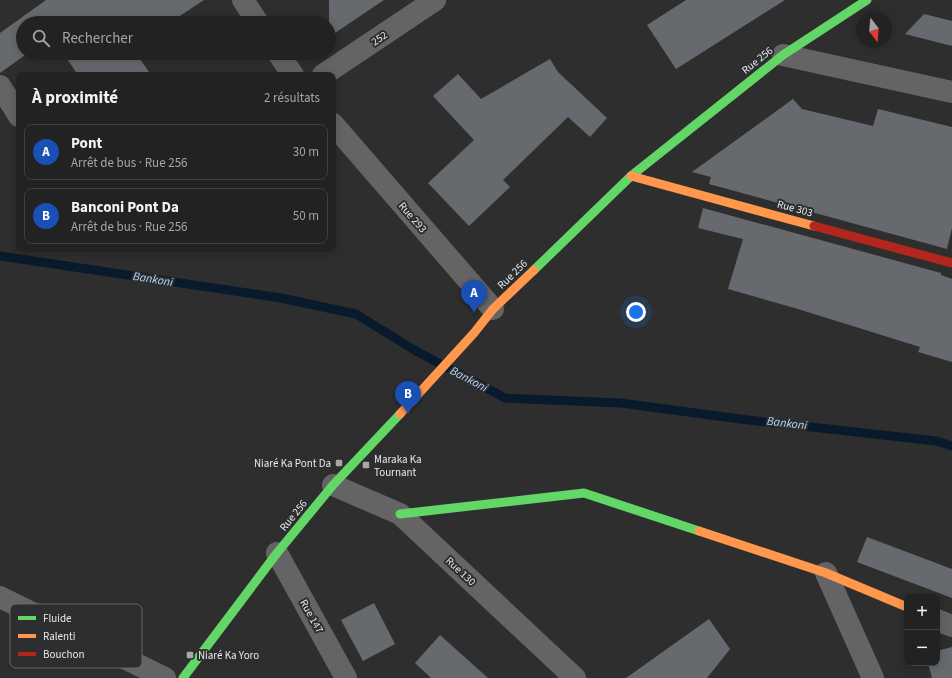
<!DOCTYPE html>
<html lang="fr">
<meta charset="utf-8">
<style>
:root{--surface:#222223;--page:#2a2a2b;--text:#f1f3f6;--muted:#a2a4a6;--line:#3f3f41;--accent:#1a73e8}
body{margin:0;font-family:"Source Sans 3",sans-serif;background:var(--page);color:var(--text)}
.controls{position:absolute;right:12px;bottom:12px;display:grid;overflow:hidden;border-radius:8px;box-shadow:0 2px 10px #0003}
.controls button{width:36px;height:36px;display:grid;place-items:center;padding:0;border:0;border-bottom:1px solid var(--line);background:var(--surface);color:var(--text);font:20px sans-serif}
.compass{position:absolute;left:856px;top:12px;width:36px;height:36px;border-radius:50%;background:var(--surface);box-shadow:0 2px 10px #0003;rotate:164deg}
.you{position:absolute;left:636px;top:312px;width:14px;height:14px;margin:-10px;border:3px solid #fff;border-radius:50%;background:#1a73e8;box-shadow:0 0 0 6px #1a73e833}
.badge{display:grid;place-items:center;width:26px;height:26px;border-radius:50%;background:var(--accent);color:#fff;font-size:13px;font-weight:700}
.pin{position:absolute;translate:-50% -33px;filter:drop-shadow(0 1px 2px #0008)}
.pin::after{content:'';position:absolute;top:21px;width:14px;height:12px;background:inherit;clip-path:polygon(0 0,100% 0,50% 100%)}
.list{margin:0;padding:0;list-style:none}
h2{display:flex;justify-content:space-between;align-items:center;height:52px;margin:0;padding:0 16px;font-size:17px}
h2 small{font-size:13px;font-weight:400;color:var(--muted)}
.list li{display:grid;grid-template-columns:26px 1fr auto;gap:12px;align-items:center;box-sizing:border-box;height:56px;margin:0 8px 8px;padding:0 8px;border:1px solid var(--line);border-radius:8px}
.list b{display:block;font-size:15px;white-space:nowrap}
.list p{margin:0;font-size:13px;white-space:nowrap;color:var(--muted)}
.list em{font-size:13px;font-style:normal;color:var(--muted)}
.icon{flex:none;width:22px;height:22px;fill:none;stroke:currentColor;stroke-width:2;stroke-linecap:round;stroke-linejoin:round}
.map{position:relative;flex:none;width:952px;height:678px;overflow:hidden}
.search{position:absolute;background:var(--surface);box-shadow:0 2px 10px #0003;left:16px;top:16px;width:320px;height:44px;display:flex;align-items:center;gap:10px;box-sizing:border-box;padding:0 14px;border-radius:22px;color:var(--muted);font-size:15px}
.panel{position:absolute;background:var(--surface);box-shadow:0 2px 10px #0003;left:16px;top:72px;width:320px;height:180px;border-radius:8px}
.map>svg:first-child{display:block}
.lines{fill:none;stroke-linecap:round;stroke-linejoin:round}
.stream{stroke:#0a1a2d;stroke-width:9}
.building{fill:#666a6f}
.street{stroke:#656465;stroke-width:22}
.fast{stroke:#63d668;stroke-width:9}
.slow{stroke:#ff974d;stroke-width:9}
.jam{stroke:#b3261e;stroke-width:9}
.poi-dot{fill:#a6a7a8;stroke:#2d2e30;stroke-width:1.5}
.labels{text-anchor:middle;stroke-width:4;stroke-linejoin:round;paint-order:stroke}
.street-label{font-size:11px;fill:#e7e8e9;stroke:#2d2e30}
.poi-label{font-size:11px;fill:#e7e8e9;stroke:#2d2e30;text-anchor:start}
.water-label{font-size:12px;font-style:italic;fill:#b5d5fb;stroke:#2d2e30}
.key{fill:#2d2e30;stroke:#656668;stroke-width:1}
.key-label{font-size:11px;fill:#e7e8e9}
</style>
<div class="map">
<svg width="952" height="678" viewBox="0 0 952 678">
<rect width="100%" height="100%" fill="#2e2e2f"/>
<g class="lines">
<!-- stream -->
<path class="stream" d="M0 256 281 298 356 314 416 351 505 398 621 403 740 419 936 441 952 446"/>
</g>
<!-- building -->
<g class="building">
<path d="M46 0H204L169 23H23V53H28L0 73V33Z"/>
<path d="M329 0H384L329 37Z"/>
<path d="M686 0H785L676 69 647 25Z"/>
<path d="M924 14 952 21V46L905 34Z"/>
<path d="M63 53H136L151 75H78Z"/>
<path d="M550 59 558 72 607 118 590 137 568 117 503 180 510 187 469 226 428 183 474 140 433 96 458 74 481 99Z"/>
<path d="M793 99 802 109 873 126 878 109 952 127V228L947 249 709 184 711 177 692 172Z"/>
<path d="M703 208 941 273V275L952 279V362L918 352 920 347 798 309 728 289 743 239 698 228Z"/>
<path d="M867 537 952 569V598L857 562Z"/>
<path d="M374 603 395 644 363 661 341 620Z"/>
<path d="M709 619 730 649 707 678H626Z"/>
<path d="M440 635 488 678H431L415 663Z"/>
<path d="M952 647V678H932L928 663H937V651Z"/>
</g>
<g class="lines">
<!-- street -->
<g class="street">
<path d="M243 0 258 23"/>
<path d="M278 53 293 75"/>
<path d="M783 55 952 92"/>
<path d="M323 75 435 0"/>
<path d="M0 86 19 116"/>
<path d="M333 124 493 309"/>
<path d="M333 485 400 514 575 678"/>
<path d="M277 553 346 678"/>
<path d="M826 573 873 678"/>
<path d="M0 597 165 678"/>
<path d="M937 620 952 626"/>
</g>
<!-- fast -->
<g class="fast">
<path d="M534 270 631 176 783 55 867 0"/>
<path d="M400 514 584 493 699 531"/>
<path d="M183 678 277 553 333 485 400 414"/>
</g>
<!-- slow -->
<g class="slow">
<path d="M631 176 814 226"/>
<path d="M400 414 474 333 493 309 534 270"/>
<path d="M699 531 826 573 907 607"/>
</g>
<!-- jam -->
<path class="jam" d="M814 226 952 263"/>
</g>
<!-- markers -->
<g class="poi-dot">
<rect x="335" y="459" width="8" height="8" rx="2"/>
<rect x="362" y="461" width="8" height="8" rx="2"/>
<rect x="186" y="651" width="8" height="8" rx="2"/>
</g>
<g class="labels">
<!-- street labels -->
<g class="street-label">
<text transform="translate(379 38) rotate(-34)" y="4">252</text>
<text transform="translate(757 60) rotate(-39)" y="4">Rue 256</text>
<text transform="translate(795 208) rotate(15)" y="4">Rue 303</text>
<text transform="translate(413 217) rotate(49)" y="4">Rue 293</text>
<text transform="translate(512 274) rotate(-44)" y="4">Rue 256</text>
<text transform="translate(293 515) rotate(-51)" y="4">Rue 256</text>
<text transform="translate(461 571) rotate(43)" y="4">Rue 130</text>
<text transform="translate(312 616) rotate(61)" y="4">Rue 147</text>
</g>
<!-- poi labels -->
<g class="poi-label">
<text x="374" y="463">Maraka Ka<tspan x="374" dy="13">Tournant</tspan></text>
<text x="331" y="467" text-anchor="end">Niaré Ka Pont Da</text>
<text x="198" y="659">Niaré Ka Yoro</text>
</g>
<!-- water labels -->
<g class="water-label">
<text transform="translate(153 279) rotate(9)" y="4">Bankoni</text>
<text transform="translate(469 379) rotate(28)" y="4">Bankoni</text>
<text transform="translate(787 423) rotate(7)" y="4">Bankoni</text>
</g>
</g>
<!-- legend -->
<rect x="10" y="604" width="132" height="64" rx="6" class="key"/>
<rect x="18" y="616" width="18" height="4" fill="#63d668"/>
<rect x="18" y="634" width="18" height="4" fill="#ff974d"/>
<rect x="18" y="652" width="18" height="4" fill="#b3261e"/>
<g class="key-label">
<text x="43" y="622">Fluide</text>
<text x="43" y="640">Ralenti</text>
<text x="43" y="658">Bouchon</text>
</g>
</svg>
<div class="controls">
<button>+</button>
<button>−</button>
</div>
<svg class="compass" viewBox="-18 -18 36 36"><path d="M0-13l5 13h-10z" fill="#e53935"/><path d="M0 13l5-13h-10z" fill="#a2a4a6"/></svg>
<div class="you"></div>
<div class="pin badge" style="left:474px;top:313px;background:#1a4fb4">A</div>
<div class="pin badge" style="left:408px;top:414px;background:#1a4fb4">B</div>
<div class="search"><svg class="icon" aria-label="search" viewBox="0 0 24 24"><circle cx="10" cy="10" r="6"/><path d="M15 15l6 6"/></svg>Rechercher</div>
<section class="panel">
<h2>À proximité<small>2 résultats</small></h2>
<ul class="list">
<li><span class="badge" style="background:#1a4fb4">A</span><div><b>Pont</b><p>Arrêt de bus · Rue 256</p></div><em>30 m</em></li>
<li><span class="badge" style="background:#1a4fb4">B</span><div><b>Banconi Pont Da</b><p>Arrêt de bus · Rue 256</p></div><em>50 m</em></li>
</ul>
</section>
</div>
